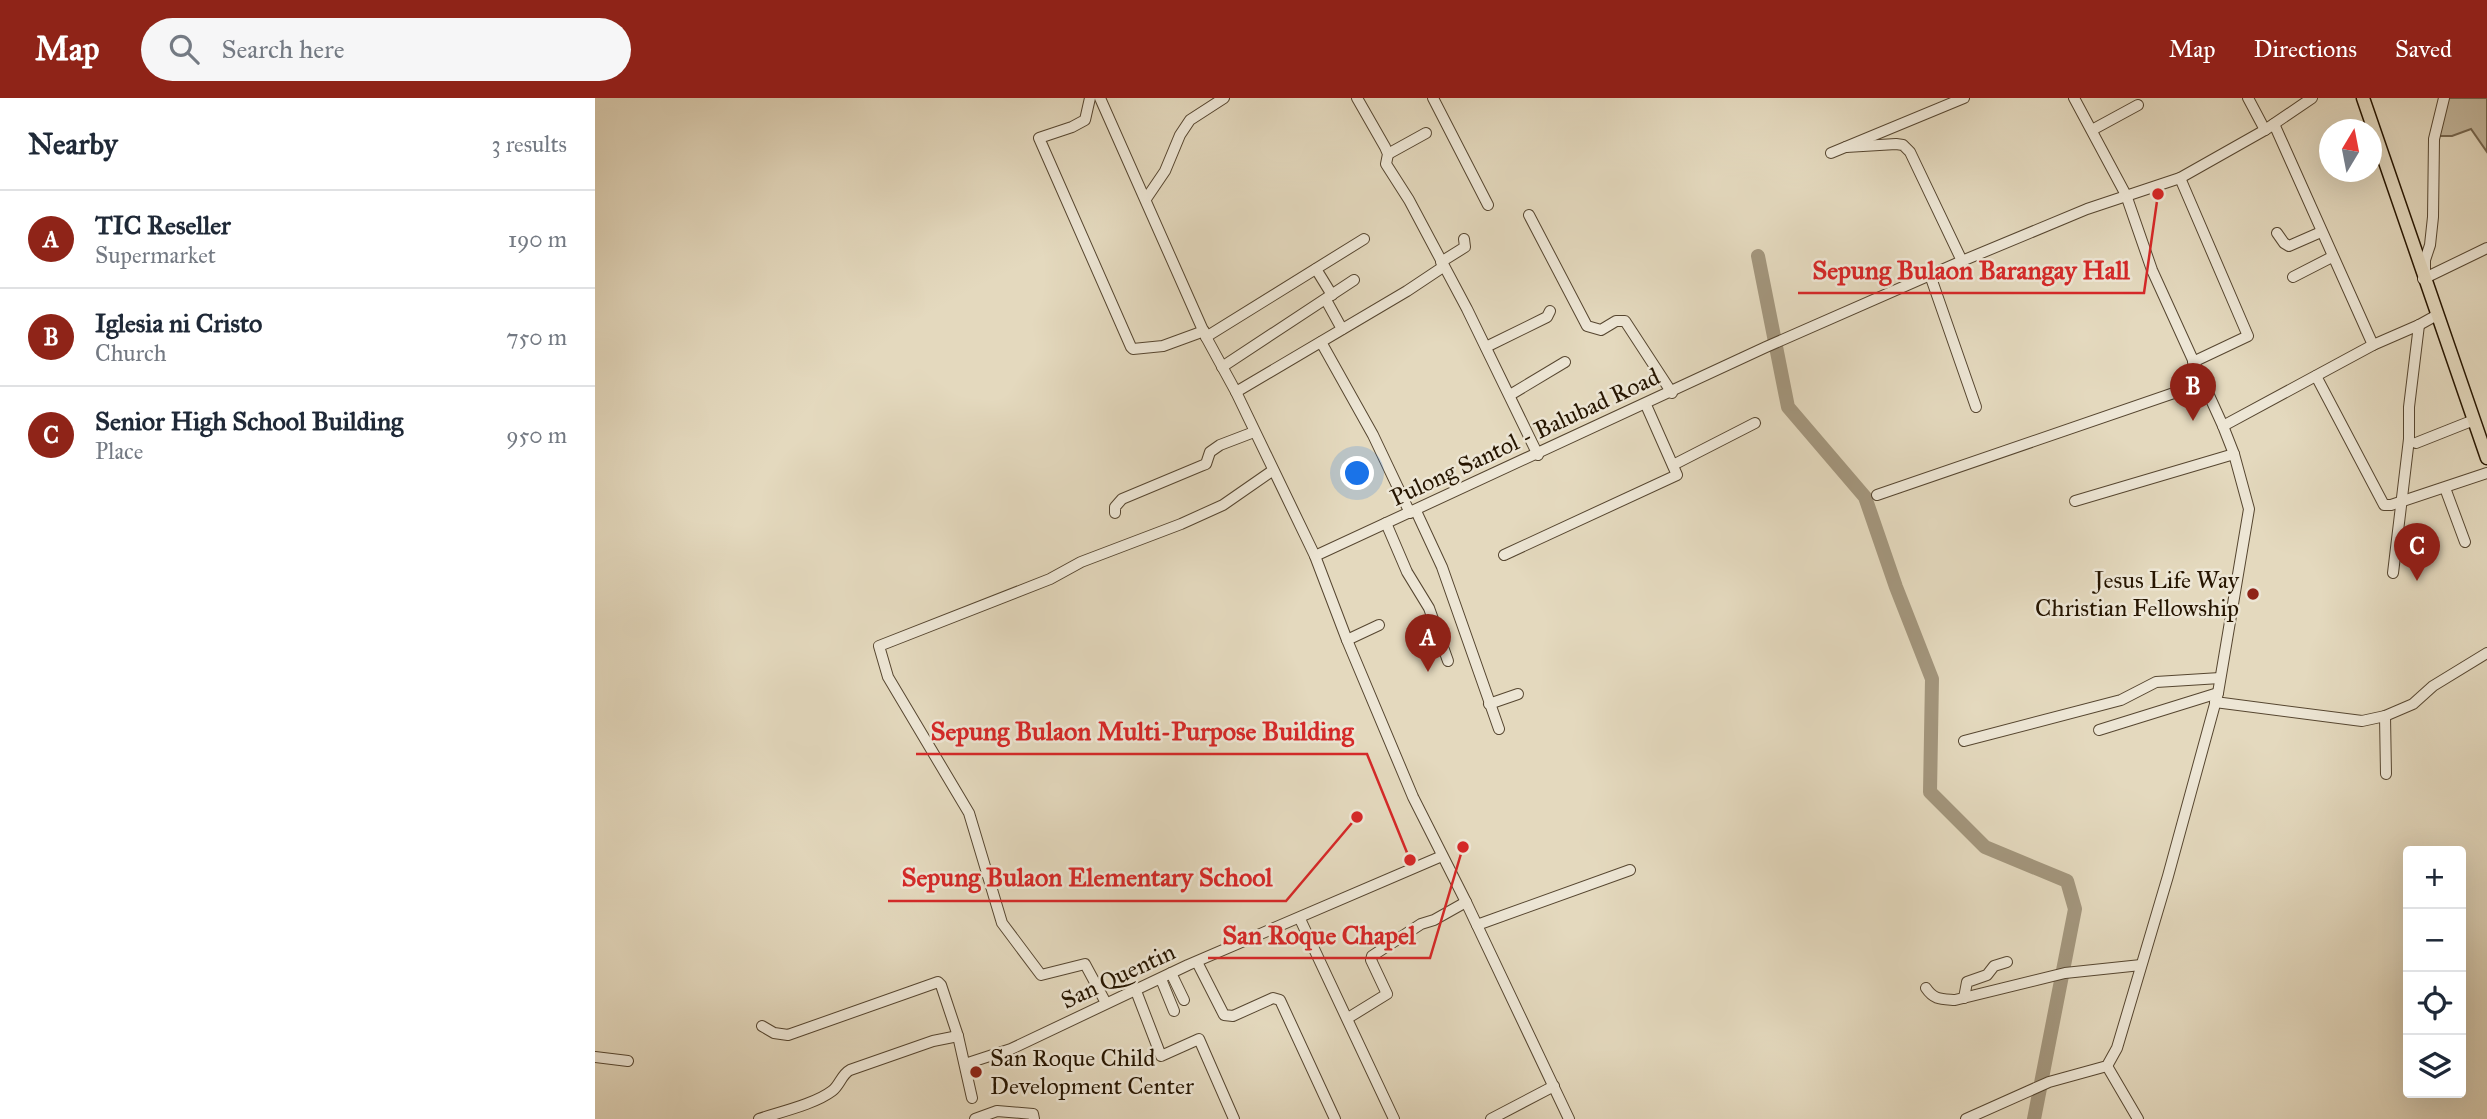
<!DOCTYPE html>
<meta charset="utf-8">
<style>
:root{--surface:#fff;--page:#f6f6f7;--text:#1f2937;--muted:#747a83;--line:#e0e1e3;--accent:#8f2418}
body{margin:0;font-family:"IM FELL Great Primer",serif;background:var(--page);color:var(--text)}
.controls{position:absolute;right:21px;bottom:21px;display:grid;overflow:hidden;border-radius:7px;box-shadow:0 7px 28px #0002}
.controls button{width:63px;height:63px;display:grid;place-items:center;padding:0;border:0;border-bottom:2px solid var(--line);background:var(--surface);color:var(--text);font:35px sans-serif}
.compass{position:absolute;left:1724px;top:21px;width:63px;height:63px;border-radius:50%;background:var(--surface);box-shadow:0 7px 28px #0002;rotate:10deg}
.you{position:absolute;left:763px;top:376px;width:24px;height:24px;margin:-18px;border:5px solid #fff;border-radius:50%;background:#1a73e8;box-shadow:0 0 0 10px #1a73e833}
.badge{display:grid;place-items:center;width:46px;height:46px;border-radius:50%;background:var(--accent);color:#fff;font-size:23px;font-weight:700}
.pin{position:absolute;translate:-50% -58px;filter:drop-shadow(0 2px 4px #0008)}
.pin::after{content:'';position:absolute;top:37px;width:24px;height:21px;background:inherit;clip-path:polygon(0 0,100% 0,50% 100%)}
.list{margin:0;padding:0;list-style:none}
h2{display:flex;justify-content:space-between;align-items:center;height:91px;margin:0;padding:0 28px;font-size:30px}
h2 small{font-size:23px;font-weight:400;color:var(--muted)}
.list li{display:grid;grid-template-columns:46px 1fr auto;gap:21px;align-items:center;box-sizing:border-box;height:98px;padding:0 28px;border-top:2px solid var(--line)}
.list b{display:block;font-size:26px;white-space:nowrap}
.list p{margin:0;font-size:23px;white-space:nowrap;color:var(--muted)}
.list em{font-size:23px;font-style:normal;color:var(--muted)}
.icon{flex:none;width:38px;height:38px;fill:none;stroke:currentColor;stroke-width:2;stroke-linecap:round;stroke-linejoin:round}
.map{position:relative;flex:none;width:1892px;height:1021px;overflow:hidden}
header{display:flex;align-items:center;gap:42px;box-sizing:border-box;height:98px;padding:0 35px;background:var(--accent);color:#fff}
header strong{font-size:33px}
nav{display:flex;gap:38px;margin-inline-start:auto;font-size:24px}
.search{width:490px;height:63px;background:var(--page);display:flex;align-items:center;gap:18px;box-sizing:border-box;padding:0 24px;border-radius:38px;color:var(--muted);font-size:26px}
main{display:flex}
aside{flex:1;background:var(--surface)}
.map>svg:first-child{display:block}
.green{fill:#c4b89e;stroke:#75664f;stroke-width:2}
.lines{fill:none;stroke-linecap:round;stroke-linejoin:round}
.river{stroke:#a3967d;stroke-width:14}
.minor-casing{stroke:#564630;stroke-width:12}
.major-casing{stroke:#261500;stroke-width:15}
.minor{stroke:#ede6d5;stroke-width:10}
.major{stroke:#e4d9be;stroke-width:12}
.poi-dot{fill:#8f2418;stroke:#ede6d5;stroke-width:2.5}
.labels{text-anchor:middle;stroke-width:5;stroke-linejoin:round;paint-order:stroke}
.street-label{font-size:24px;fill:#261500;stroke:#ede6d5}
.poi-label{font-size:24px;fill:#261500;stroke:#ede6d5;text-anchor:end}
.leader{fill:none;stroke:#d62828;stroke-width:2.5}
.callout-dot{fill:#d62828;stroke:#ede6d5;stroke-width:2.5}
.callout-label{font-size:26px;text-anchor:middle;font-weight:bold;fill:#d62828;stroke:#ede6d5;stroke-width:5;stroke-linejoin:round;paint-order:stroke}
</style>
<header>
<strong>Map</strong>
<div class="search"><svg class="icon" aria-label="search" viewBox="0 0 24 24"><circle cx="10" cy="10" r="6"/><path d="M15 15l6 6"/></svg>Search here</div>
<nav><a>Map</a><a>Directions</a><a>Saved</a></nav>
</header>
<main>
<aside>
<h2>Nearby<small>3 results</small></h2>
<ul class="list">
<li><span class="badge">A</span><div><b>TIC Reseller</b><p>Supermarket</p></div><em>190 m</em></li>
<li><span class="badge">B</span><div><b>Iglesia ni Cristo</b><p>Church</p></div><em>750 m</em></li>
<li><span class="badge">C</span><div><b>Senior High School Building</b><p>Place</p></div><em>950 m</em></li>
</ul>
</aside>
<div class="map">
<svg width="1892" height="1021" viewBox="0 0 1892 1021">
<rect width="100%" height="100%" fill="#e4d9be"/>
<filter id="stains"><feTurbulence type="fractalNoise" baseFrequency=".00286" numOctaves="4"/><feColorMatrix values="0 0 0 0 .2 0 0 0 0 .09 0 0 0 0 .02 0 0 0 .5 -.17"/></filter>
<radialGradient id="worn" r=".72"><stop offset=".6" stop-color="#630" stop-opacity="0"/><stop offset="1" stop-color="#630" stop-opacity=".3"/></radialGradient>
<!-- green -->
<path class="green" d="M1850 0H1892V54L1876 31 1857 38H1841Z"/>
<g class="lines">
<!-- river -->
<path class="river" d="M1163 158 1193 309 1270 399 1301 489 1337 581 1335 694 1390 749 1472 783 1480 811 1439 1021"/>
<!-- minor casing -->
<g class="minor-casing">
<g id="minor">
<path d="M495 0 490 22 477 29 444 40 536 249 538 251 568 248 609 233"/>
<path d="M505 0 611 239 641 294 720 458 752 542 818 699 871 804 974 1021"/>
<path d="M762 0 790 49 793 56 791 66 814 102 872 211 943 357"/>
<path d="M838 0 893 107"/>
<path d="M1653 0 1670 32"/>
<path d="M1679 26 1778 247"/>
<path d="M1497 32 1543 7"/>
<path d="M1251 49 1301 46 1308 47 1315 54 1367 163"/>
<path d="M1236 55 1369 0"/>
<path d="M793 56 831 35"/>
<path d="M1585 80 1653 238 1598 264"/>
<path d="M551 101 570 73 585 37 595 22 629 0"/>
<path d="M934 117 992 228 1006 232 1021 223H1030L1077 295"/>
<path d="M1682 135 1689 145 1694 148 1726 134"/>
<path d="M846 164 870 149 869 141"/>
<path d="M721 171 737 197"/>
<path d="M1830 172V162L1835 147 1838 119 1839 41 1849 0"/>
<path d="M1335 177 1381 309"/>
<path d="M1698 179 1737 159"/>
<path d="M1828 181 1892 150"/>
<path d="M731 202 747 231"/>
<path d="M611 239 769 141"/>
<path d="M726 244 778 337 815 415"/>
<path d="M891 249 952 219 955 213"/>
<path d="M627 269 759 182"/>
<path d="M1721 278 1789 407H1796L1892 375"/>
<path d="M641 294 812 193 848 169"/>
<path d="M915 297 970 264"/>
<path d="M1628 328 1778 247 1824 227 1842 217"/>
<path d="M1821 345 1879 322"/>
<path d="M1078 367 1160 325"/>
<path d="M1850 390 1870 444"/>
<path d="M1282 397 1608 285"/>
<path d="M1480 403 1639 356"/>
<path d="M821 413 847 469 904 631"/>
<path d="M520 415V409L527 401 606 368 611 366 615 354 625 347 659 334"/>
<path d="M791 425 812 474 834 510 853 563"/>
<path d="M909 457 1082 377 1051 307"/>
<path d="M720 458 1171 249 1367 163 1492 111 1585 80 1670 32 1717 0"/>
<path d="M1798 475 1814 341V309L1824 227"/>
<path d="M752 542 784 527"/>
<path d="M1620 604 1767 623 1790 618 1818 606 1838 588 1892 555"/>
<path d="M894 606 923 596"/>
<path d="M1790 618 1791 676"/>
<path d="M1504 632 1623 595"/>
<path d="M1369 643 1526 602 1561 584 1625 580"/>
<path d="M705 821 799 1021"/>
<path d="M882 827 1035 772"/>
<path d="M602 864 629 917 638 918 678 900 685 902 740 1021"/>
<path d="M576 875 589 902"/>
<path d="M566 881 579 913"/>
<path d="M1331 890C1339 902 1346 901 1360 902L1470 875 1546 867"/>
<path d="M541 893 566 958 604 941 639 1021"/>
<path d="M1369 900 1372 884 1392 877 1399 868 1412 864"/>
<path d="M511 905 490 866 446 877 407 825 374 715 293 579 284 548 455 481 486 464 586 426 628 407 677 373"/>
<path d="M753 920 792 896 776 862 777 858 826 826 839 822 871 804"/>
<path d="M167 928 179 935 193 937 343 884 346 887 363 938 377 1000"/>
<path d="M0 959 33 963"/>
<path d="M370 966 416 951 593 867 847 758"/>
<path d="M1512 968 1543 1021"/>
<path d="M164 1021C185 1014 220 1006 237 993 245 987 246 977 255 972L338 943 363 938"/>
<path d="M380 1021 402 1013 438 1016 439 1021"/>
<path d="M896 1021 959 988"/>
<path d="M1371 1021 1454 984 1512 968 1522 950 1573 778 1623 595 1654 411 1639 356 1628 328 1557 172 1531 97 1479 0"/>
</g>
</g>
<!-- major casing -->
<g class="major-casing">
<path id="major" d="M1768 0 1892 360"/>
</g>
<!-- minor -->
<use href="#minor" class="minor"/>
<!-- major -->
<use href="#major" class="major"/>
</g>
<!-- markers -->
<g class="poi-dot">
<circle cx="1658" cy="496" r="7"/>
<circle cx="381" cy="974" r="7"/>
</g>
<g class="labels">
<!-- street labels -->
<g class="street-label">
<text transform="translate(930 339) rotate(-25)" y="8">Pulong Santol - Balubad Road</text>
<text transform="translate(523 878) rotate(-25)" y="8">San Quentin</text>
</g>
<!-- poi labels -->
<g class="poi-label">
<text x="1644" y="490">Jesus Life Way<tspan x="1644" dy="28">Christian Fellowship</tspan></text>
<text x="395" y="968" text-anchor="start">San Roque Child<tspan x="395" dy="28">Development Center</tspan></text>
</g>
</g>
<!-- callouts -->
<path class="leader" d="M1563 96L1549 195H1203M815 762L772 656H321M762 719L691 803H293M868 749L835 860H613"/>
<g class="callout-dot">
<circle cx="1563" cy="96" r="7"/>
<circle cx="815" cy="762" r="7"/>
<circle cx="762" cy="719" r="7"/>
<circle cx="868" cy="749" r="7"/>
</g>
<g class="callout-label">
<text x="1376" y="181">Sepung Bulaon Barangay Hall</text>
<text x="547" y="642">Sepung Bulaon Multi-Purpose Building</text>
<text x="492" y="788">Sepung Bulaon Elementary School</text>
<text x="724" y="846">San Roque Chapel</text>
</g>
<rect width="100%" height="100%" filter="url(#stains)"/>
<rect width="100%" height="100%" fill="url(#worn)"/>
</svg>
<div class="controls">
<button>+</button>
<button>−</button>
<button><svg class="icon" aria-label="locate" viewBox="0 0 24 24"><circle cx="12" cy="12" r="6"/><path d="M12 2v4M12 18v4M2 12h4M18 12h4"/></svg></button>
<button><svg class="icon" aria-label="layers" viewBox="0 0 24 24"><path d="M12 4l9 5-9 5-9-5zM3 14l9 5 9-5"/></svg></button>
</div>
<svg class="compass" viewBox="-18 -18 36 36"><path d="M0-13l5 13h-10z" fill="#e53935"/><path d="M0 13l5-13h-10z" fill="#747a83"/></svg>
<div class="you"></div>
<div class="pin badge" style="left:833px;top:574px">A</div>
<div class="pin badge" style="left:1598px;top:323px">B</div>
<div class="pin badge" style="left:1822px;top:483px">C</div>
</div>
</main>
